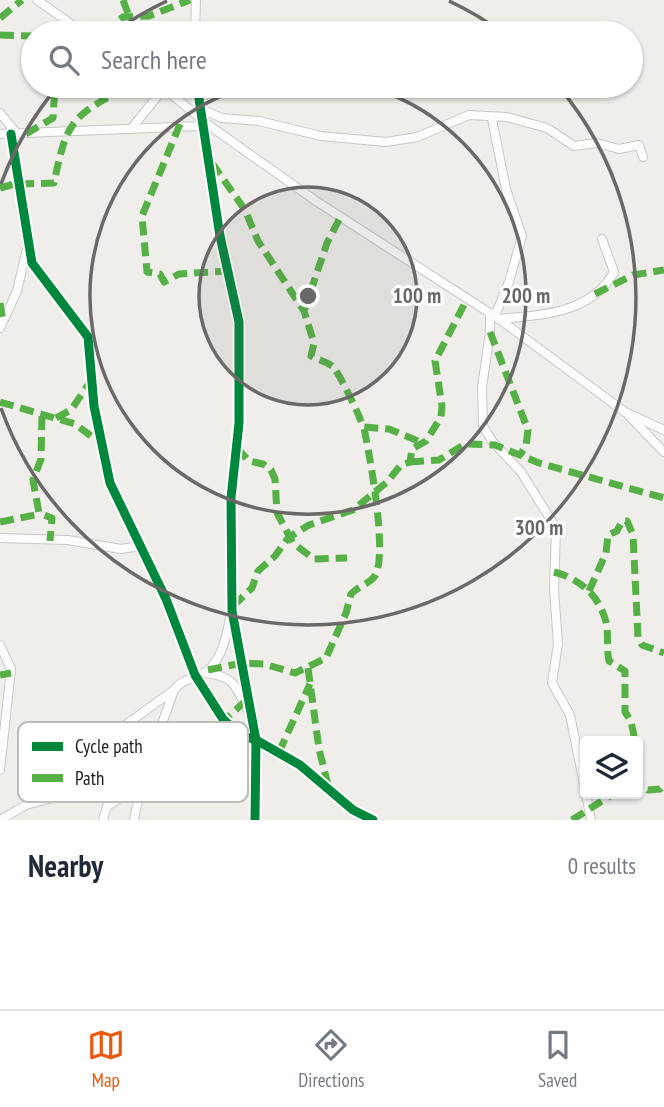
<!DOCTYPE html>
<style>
:root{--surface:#fff;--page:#f6f6f7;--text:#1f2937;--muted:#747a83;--line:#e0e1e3;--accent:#ea580c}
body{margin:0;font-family:"PT Sans Narrow",sans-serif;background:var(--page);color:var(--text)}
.controls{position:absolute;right:21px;bottom:21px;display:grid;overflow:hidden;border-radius:7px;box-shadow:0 2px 5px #0004}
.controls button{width:63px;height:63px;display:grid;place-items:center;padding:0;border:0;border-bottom:2px solid var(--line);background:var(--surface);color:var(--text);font:35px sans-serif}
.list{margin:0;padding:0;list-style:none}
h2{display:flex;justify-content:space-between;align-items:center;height:91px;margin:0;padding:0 28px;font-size:30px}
h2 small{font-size:23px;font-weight:400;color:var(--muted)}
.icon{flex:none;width:38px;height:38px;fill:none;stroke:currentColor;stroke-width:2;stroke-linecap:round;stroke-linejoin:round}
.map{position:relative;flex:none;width:664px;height:820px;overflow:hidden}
.search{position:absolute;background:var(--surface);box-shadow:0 2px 5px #0004;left:21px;right:21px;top:21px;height:77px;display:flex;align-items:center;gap:18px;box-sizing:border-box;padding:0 24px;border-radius:38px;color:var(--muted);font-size:26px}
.sheet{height:189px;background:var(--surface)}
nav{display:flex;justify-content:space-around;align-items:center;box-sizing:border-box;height:98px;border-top:2px solid var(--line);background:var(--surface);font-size:19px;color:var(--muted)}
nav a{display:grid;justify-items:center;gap:4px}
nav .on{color:var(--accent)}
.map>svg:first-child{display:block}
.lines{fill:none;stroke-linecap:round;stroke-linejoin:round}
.street-casing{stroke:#c9c8c7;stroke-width:10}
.street{stroke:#fdfcfc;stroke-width:8}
.quiet{stroke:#55b145;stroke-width:7;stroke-dasharray:14 7;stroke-linecap:butt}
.cycleway-casing{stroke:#fff;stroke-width:13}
.cycleway{stroke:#00873e;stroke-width:9}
.ring{fill:none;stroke:#6a6968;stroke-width:3.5}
.key{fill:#fff;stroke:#bdbdbd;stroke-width:2}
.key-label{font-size:19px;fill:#222}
.centre{fill:#6a6968;stroke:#fff;stroke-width:3.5}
.ring-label{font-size:21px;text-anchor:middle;font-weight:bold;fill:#6a6968;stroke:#fff;stroke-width:6;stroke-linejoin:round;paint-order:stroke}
</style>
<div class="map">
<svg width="664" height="820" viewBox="0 0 664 820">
<rect width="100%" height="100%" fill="#f0eeeb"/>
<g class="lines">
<!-- street casing -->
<g class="street-casing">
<g id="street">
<path d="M37 0 84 33"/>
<path d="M195 33 196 0"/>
<path d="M161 86 210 126 316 201 499 319 625 412 664 430"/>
<path d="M197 86 220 236 239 322V423L231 498 232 611 256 740 255 820"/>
<path d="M201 109 222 118 259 121 321 136 386 142 417 137 469 115 507 117 547 128 574 146 597 143 619 149 639 145 643 157"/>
<path d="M0 113 17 134"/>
<path d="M492 119 506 189 522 236 509 282 495 316"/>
<path d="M131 129 164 88"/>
<path d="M0 134 201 126"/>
<path d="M11 134 32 263 88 337 94 406 110 483 166 599 195 675 223 719 241 735 256 740 300 765 353 810 373 820"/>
<path d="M490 313V332L482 387 483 426 492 441 521 472 556 528 554 590 558 644 552 683 570 715 585 789"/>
<path d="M499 319C541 315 591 314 614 272L602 239"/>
<path d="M0 328 17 291 27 249"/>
<path d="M629 416 664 452"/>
<path d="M0 538 68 540 121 549 140 546"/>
<path d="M0 645 11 669 0 770"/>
<path d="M203 673C235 675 236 687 249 713"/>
<path d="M228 727 239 747 252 793"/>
<path d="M586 794 591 820"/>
<path d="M0 820 26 805 78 791 110 736 174 690"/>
<path d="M103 820 107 806 129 793 140 782"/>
<path d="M134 820 142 780 174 690C183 677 196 680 207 671 223 658 227 633 231 614"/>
</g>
</g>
<!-- street -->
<use href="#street" class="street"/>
<!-- quiet -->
<g class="quiet">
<path d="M123 0 129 16"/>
<path d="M0 18 22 0"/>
<path d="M104 33 123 17 149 16 190 0"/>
<path d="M0 35 33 36"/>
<path d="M180 124 142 216 147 272 160 274 164 282 179 274 229 271"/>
<path d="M26 134 53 118 55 86"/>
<path d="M212 163 245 210 258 241 304 311 314 343 311 356C318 360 326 361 332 366 338 370 361 418 363 427L389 429 423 443"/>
<path d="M20 184 54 183C67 120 71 116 130 86"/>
<path d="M0 188 11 185 19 175"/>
<path d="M595 294 633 275 664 270"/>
<path d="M0 303 3 321"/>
<path d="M304 311 327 243 341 216"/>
<path d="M490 332 528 430 526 446 520 455"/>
<path d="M0 402 75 424 99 442"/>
<path d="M42 416 41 459 33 480 39 513 52 518 50 541"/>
<path d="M56 418 71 410 90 382"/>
<path d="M237 448 249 461 263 464 271 470 275 479 277 513 293 543 314 559 347 558"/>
<path d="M410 462 439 460 465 444 495 445 539 463 664 498"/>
<path d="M0 522 40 514"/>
<path d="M554 572C580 579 599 595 606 622 609 635 606 648 609 661L625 671V712L631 721 635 741"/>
<path d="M589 591 606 553 608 535 617 531 622 521H627L633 535 638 637 642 645 664 653"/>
<path d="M233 606 252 588 258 571 275 556 288 538 309 525 353 510 387 482 401 465 410 462 412 449 426 441 441 417 442 406 435 361 467 299"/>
<path d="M308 668 319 749 328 785"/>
<path d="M208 670 242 663 264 664 295 673 326 658 346 613 351 594C358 586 372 583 376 574 387 549 370 457 364 428"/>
<path d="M0 675 11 673"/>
<path d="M279 752 310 684"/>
<path d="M638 773 640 785 648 790 660 789 664 784"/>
<path d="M142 780 191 769 199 759 209 734 250 697"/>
<path d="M572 820 613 794"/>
</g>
<!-- cycleway casing -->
<g class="cycleway-casing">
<g id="cycleway">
<path d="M197 86 220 236 239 322V423L231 498 232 611 256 740 255 820"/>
<path d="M11 134 32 263 88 337 94 406 110 483 166 599 195 675 223 719 241 735 256 740 300 765 353 810 373 820"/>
</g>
</g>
<!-- cycleway -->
<use href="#cycleway" class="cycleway"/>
</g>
<!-- distance rings -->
<circle cx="308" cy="296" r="109" fill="#6a6968" fill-opacity=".12"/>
<g class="ring">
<circle cx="308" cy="296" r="109"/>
<path d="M366 86A218 218 0 1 1 250 86"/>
<path d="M1 184A327 327 0 0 1 58 86M113 33A327 327 0 0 1 167 1M449 1A327 327 0 0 1 503 33M558 86A327 327 0 1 1 1 408"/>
</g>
<!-- legend -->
<rect x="18" y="722" width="230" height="80" rx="10" class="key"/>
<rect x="32" y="742" width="31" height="9" fill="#00873e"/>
<rect x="32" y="774" width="31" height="8" fill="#55b145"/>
<g class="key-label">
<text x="75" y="753">Cycle path</text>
<text x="75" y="785">Path</text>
</g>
<circle cx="308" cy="296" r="10" class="centre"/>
<g class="ring-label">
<text x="417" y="303">100 m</text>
<text x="526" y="303">200 m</text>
<text x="539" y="535">300 m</text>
</g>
</svg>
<div class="controls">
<button><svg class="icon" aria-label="layers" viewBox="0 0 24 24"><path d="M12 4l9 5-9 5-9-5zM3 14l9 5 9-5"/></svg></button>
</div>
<div class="search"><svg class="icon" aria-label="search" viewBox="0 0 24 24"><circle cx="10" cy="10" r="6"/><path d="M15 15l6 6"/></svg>Search here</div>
</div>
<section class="sheet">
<h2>Nearby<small>0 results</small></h2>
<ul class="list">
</ul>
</section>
<nav>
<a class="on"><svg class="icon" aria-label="map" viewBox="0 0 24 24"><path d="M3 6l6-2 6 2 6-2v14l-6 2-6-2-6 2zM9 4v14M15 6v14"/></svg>Map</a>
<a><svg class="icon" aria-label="directions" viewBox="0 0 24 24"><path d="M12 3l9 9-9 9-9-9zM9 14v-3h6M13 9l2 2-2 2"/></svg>Directions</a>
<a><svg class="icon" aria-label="saved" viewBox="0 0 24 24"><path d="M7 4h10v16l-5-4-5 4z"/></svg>Saved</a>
</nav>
